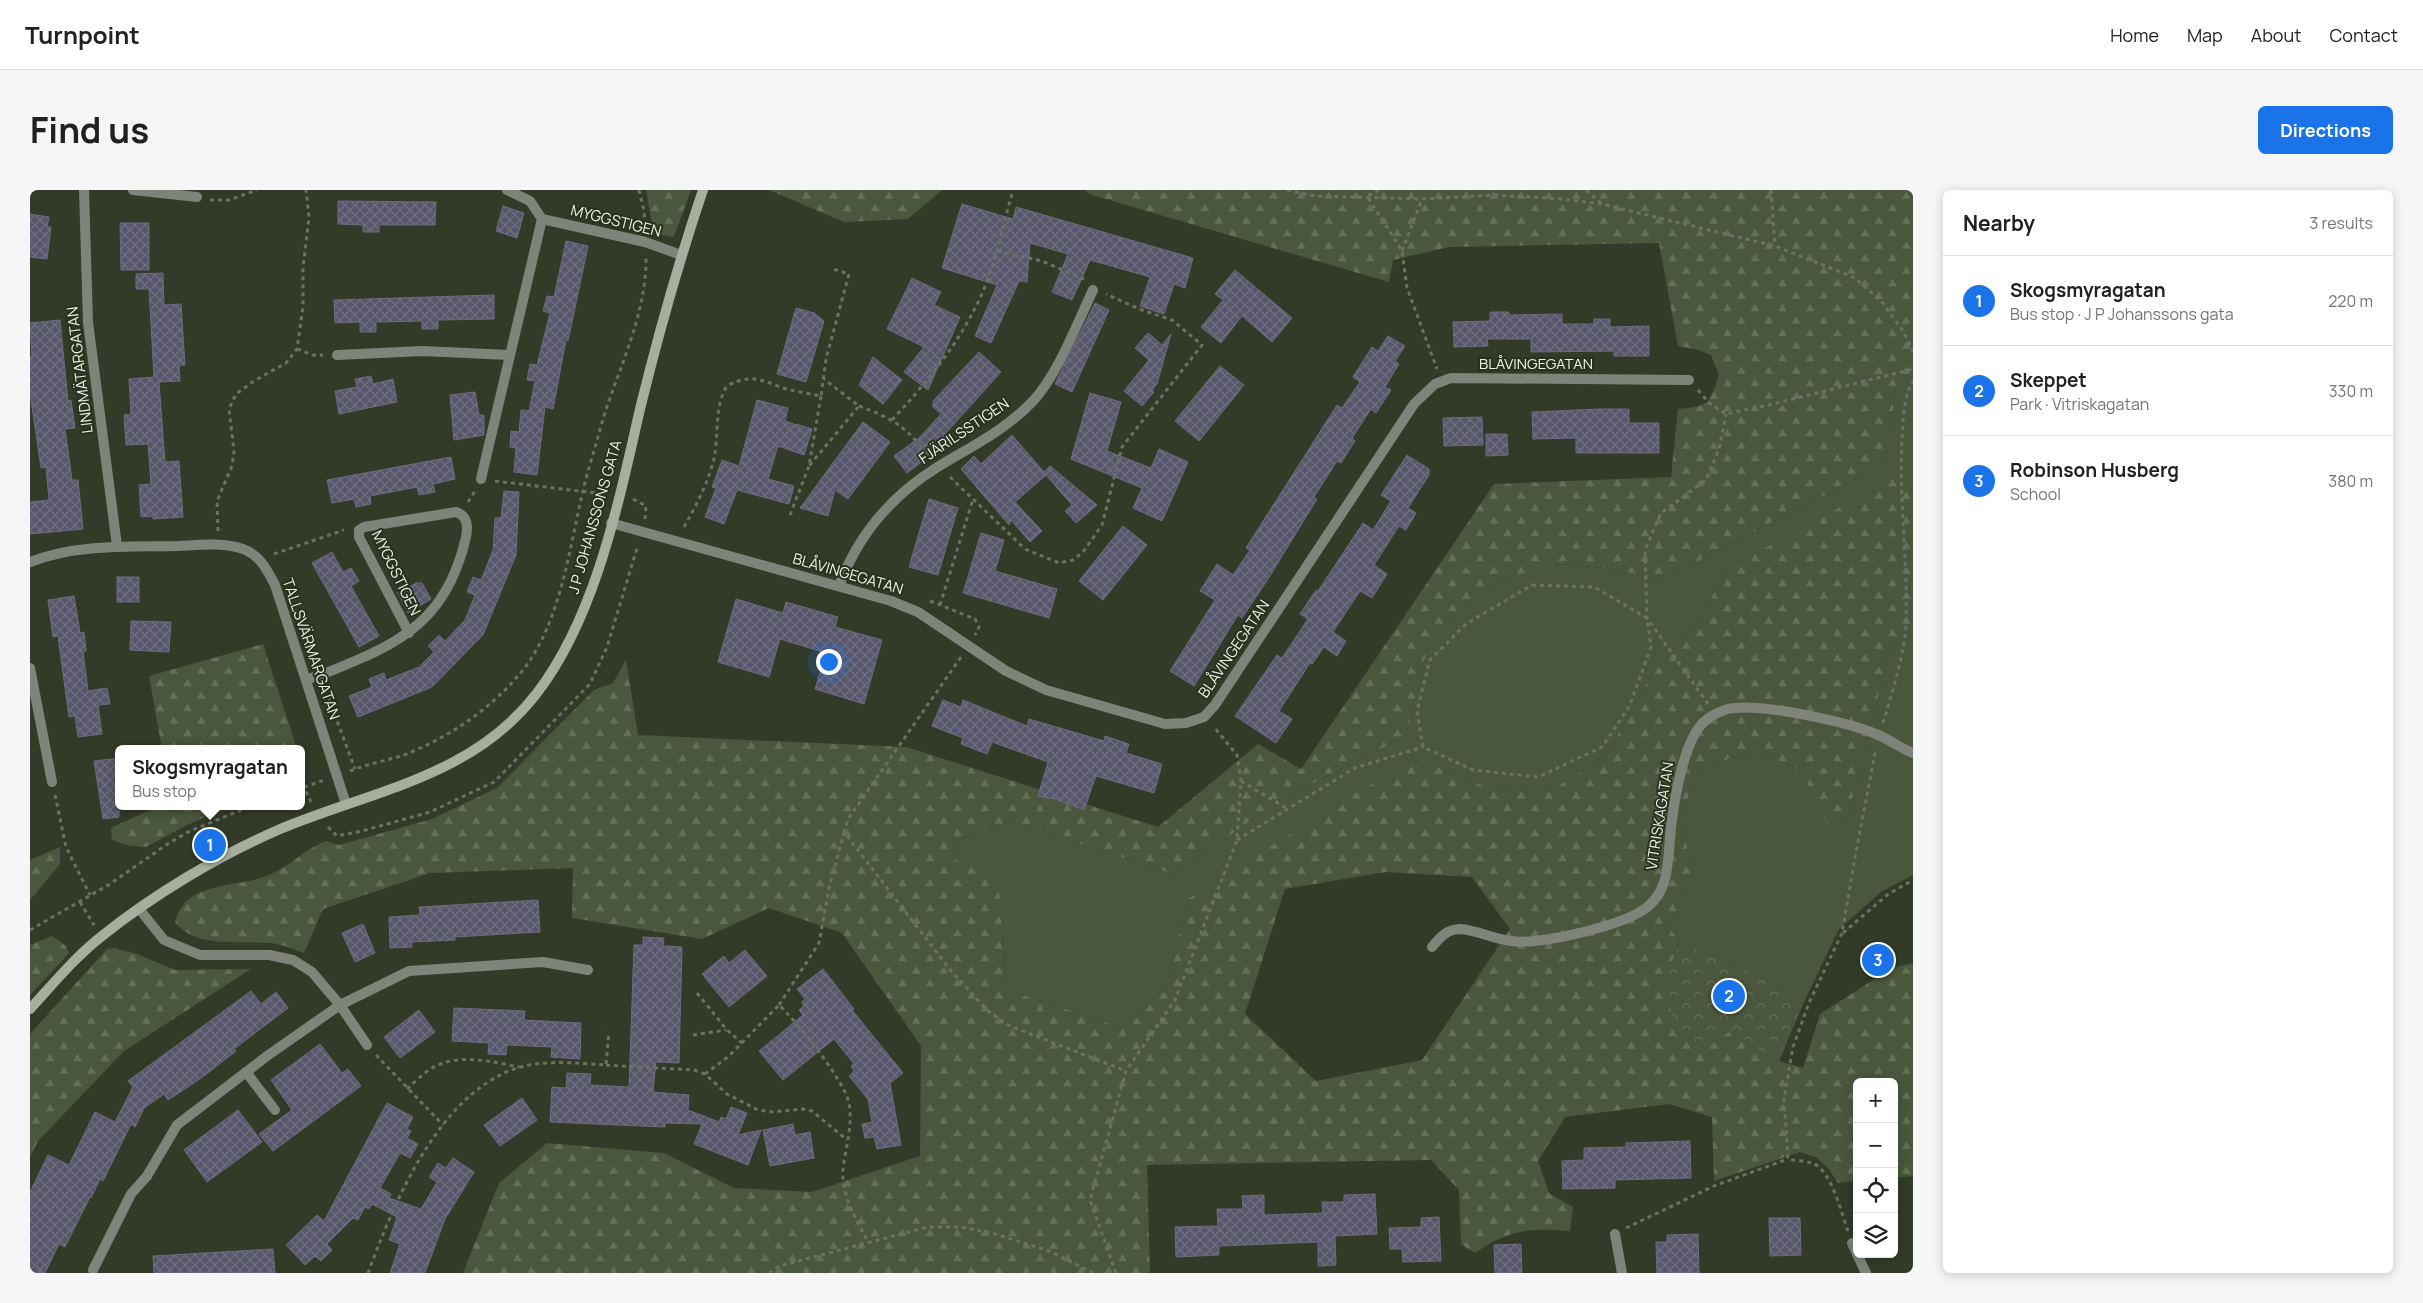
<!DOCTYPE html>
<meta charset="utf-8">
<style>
:root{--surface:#fff;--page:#f6f6f6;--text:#202124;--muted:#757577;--line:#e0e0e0;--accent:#1a73e8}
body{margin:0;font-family:Manrope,sans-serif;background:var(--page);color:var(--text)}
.controls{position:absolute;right:15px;bottom:15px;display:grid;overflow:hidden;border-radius:8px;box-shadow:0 2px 12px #0003}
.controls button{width:45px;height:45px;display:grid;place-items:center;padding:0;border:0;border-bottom:1px solid var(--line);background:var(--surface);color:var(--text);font:25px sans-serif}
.you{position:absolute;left:798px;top:471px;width:18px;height:18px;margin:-12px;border:4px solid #fff;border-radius:50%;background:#1a73e8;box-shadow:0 0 0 8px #1a73e833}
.badge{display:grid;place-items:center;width:32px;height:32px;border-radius:50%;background:var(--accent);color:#fff;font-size:16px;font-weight:700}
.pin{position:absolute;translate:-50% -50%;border:2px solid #fff;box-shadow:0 1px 5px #0006}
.popup{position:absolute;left:85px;top:555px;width:190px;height:65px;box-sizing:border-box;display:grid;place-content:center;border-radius:8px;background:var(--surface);filter:drop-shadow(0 1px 4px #0005);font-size:16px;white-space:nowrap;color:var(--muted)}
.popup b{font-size:19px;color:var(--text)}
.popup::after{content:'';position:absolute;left:50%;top:100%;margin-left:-10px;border:10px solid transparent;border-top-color:var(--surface)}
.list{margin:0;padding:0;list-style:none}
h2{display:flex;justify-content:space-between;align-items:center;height:65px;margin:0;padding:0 20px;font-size:21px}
h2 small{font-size:16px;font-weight:400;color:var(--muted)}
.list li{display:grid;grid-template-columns:32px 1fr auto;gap:15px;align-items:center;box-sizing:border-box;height:90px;padding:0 20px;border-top:1px solid var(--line)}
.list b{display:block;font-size:19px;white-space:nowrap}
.list p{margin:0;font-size:16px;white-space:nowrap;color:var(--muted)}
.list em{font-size:16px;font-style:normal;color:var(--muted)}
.icon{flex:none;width:28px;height:28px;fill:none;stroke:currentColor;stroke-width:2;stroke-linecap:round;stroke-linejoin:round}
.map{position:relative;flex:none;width:1883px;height:1083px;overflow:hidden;border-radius:8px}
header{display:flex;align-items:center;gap:30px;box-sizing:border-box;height:70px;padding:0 25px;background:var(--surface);border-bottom:1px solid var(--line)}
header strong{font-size:24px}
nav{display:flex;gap:28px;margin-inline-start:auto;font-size:18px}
.intro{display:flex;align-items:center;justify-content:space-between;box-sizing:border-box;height:120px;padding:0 30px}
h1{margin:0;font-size:35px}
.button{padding:12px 22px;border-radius:8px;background:var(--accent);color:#fff;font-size:18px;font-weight:700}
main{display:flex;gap:30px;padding:0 30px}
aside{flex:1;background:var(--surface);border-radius:8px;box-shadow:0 2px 12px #0003}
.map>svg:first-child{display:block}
.green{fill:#4a573c}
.forest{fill:url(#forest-firs);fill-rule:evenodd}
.park{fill:url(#park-crowns)}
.building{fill:url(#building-cross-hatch);stroke:#6c6b81}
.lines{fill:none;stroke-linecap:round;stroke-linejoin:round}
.path{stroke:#6a7362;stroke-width:3;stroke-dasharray:4 4;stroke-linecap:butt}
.lane{stroke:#7f847a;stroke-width:10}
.street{stroke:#7f847a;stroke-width:10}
.secondary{stroke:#a7ae9f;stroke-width:10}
.labels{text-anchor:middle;stroke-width:4;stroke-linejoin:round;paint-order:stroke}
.street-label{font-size:15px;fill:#ebf2e6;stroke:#28311e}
</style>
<header>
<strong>Turnpoint</strong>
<nav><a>Home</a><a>Map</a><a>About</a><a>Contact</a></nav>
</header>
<div class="intro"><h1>Find us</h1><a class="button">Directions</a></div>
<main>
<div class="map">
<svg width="1883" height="1083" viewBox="0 0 1883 1083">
<defs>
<pattern id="forest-firs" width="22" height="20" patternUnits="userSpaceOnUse" patternTransform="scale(1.25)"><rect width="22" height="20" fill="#4a573c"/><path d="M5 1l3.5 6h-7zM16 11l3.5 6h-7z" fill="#647058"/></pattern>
<pattern id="park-crowns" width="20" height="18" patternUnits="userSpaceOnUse" patternTransform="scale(1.25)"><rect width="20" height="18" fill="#4a573c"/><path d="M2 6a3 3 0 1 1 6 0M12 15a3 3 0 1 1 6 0" fill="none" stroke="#647058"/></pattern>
<pattern id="building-cross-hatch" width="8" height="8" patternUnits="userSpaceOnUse" patternTransform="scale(1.25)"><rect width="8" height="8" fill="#57566b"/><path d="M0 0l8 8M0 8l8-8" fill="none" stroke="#6f6f80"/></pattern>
</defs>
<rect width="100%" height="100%" fill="#323b28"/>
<!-- green -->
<g class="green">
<path d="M1883 180V286L1878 284 1694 381 1673 425 1622 485 1576 565 1528 596 1462 599 1392 570 1159 708 1136 795 1097 839 977 800 973 745 924 669 929 649 982 632 1143 684 1256 607 1376 546 1397 460 1434 418 1474 388 1530 374 1582 379 1632 390 1856 273 1866 197Z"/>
<path d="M1883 445V685L1851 702 1809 739 1773 814 1737 789 1649 751 1639 737 1663 684 1651 627 1668 582 1700 568 1733 564 1771 581 1816 634 1861 455Z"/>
</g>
<!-- forest -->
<g class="forest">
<path d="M616 0H661L644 47 624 44Z"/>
<path d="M739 0H912L878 29 814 32Z"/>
<path d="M1054 0H1883V180L1866 197 1856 273 1632 390 1582 379 1531 374 1474 388 1434 418 1397 460 1376 546 1256 607 1143 684 982 632 929 649 924 669 968 688 977 800 1097 839 1136 795 1159 708 1330 600 1392 570 1462 599 1528 596 1576 565 1622 485 1673 425 1694 381 1859 290 1878 283 1883 286V445L1861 455 1816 634 1799 637 1771 581 1733 564 1700 568 1668 582 1651 627 1663 684 1639 737 1649 751 1634 797 1749 871 1773 878 1790 824 1862 778 1883 773V986L1864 988V892H1827V991L1808 993 1798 978 1786 967 1770 962 1684 991 1682 927 1639 914 1535 927 1508 971 1519 1003 1543 1017 1540 1041C1501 1038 1479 1039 1445 1063L1431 1054 1429 1000 1401 970 1117 975 1120 1083H433L469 993 517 953 634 963 704 998 782 1002 890 966 891 856 812 743 739 718 672 749 542 728 543 678 400 683 293 719 274 763C263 759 251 754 240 753 209 750 166 759 145 732 155 689 209 699 241 684 261 676 274 659 296 651L309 655 402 629 467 598 564 500 583 493 596 470 608 545 876 557 1128 637 1228 554 1271 579 1464 294 1641 287 1648 219C1679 216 1679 215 1689 185L1681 165 1669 160 1648 156 1629 53 1419 57 1363 70 1359 92 1062 5ZM1355 682 1442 687 1480 739 1392 870 1286 891 1215 824 1255 699Z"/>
<path d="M233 454 267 559H132L119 486Z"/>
<path d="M128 616H201L157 635 116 657 96 655 82 650 81 638Z"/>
<path d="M30 657V674L0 710V670Z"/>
<path d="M22 746 35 755 39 763 0 805V755Z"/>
<path d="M84 758 107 764 145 780 221 779 94 861 8 951 0 967V844L77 759Z"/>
</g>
<!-- park -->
<path class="park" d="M1649 751 1737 789 1773 814 1749 871 1700 841 1674 860 1646 836 1634 797Z"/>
<!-- building -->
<g class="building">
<path d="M308 11 406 12 405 35H349V42H333V35L308 34Z"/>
<path d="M932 14 983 29 986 17 1163 68 1155 98 1144 94 1134 124 1110 116 1120 87 1060 70 1042 110 1022 102 1038 64 1000 53 997 92 989 91 961 153 945 146 967 95 912 78Z"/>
<path d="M473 16 494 23 487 48 466 41Z"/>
<path d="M0 24 19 27 17 37H21L17 69 0 67Z"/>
<path d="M90 33H119V80H91Z"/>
<path d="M536 51 558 56 538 151 536 150 523 219 515 217 507 285 484 282 486 258 480 257 481 241 489 242 491 220 499 221 505 191 497 190 500 174 507 175 520 123 513 121 517 106 524 107Z"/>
<path d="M1205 80 1262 128 1242 152 1212 126 1191 153 1171 137 1193 110 1185 104Z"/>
<path d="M133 83 134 115 151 114 155 175H149L150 191 129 192 135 272 149 271 153 327 123 329V326L111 327 109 295 121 294 118 254 96 255 94 225 101 224 99 189 124 187 119 99H106V84Z"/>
<path d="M882 88 911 102 904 115 930 127 898 200 874 182 894 157 857 139Z"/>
<path d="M464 105V129L408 130V139H392V131L346 132V142H330V132L305 133 304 110Z"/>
<path d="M1065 113 1079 120 1042 202 1025 194Z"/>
<path d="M766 118 784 123 794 131 776 192 747 184Z"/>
<path d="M1460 122H1479V125L1532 124V134H1564V129H1580V137L1619 136V166H1584V161L1501 162V149H1457L1458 156 1424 157 1423 132 1460 131Z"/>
<path d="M30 130 38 211 41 210 45 238 35 239 42 290H48L53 339 0 344V312L19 310 16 277 11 278 0 203V167H2L0 133Z"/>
<path d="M1118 143 1132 155 1141 144 1127 194 1122 200 1124 202 1112 216 1094 201 1119 170 1105 158Z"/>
<path d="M1358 146 1375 156 1365 171 1369 174 1355 197 1361 200 1346 223 1341 219 1322 248 1325 251 1311 273 1307 271 1284 307 1287 309 1238 389 1212 428 1208 425 1164 496 1140 481 1185 410 1170 401 1187 374 1203 385 1220 360 1216 358 1307 215 1312 218 1330 192 1323 187 1342 157 1348 161Z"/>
<path d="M949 162 971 182 915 244 919 248 906 261 877 283 864 266 890 247 911 224 903 217V211Z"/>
<path d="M843 167 872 190 853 214 829 195Z"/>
<path d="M1190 176 1214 195 1169 251 1145 231Z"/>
<path d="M341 186 343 194 363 189 367 212 309 224 305 201 327 197 325 189Z"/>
<path d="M445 202 449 225H454V245L424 250 420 205Z"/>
<path d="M1060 203 1091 212 1077 261 1121 278 1129 259 1158 272 1132 331 1103 318 1112 298 1041 269Z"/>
<path d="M727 210 758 218 755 231 764 234 763 237 766 234 782 239 774 265 748 256 738 289 764 296 759 314 707 300 694 334 675 327 686 298 682 297 692 270 709 276Z"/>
<path d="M1570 219H1599V233H1629V263H1546V248L1503 249 1502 222Z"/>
<path d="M1452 227 1453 255 1414 256 1413 228Z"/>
<path d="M833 232 860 252 818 309 805 300 798 326 770 318Z"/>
<path d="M1456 244H1477L1478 265 1456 266Z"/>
<path d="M982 245 1014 282 1020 276 1067 315 1046 333 1035 321 1042 315 1016 285 985 312 1012 341 1000 352 981 330 979 335 931 279 944 266 951 274Z"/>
<path d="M1377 265 1399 279V285L1378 318 1386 323 1376 340 1369 336 1344 375 1357 384 1342 408 1330 401 1303 442 1316 451 1307 466 1294 457 1282 474 1280 473 1249 521 1262 529 1246 553 1205 526 1247 465 1252 468 1278 429 1270 424 1286 400 1288 401 1333 333 1343 340 1361 311 1351 305Z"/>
<path d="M421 267 425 289 403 294 405 302 389 305 387 297 340 306 341 314 326 317 324 309 302 313 297 290Z"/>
<path d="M474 301 489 302 486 365 453 445 402 497 328 527 319 506 342 497 339 489 354 483 356 490 389 477 404 462 398 456 409 445 415 451 435 430 445 405 437 402 443 387 451 390 463 360 465 328H471Z"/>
<path d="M899 309 928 318 908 385 879 377Z"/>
<path d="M1093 336 1117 355 1073 410 1049 391Z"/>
<path d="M951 343 974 350 965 381 1027 399 1019 428 933 403Z"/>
<path d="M302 362 313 382 321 378 329 391 321 396 349 446 329 457 282 373Z"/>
<rect x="87" y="387" width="22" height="25"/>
<path d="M386 393H392L401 409 378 423 368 403Z"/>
<path d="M44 406 50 443 54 442 56 461H53L58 501 77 498 80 514 68 515 72 544 48 547 45 526 39 527 28 446 23 447 18 410Z"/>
<path d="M706 409 753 423 756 412 808 427 805 437 852 450 834 514 785 499 796 463 750 449 739 487 688 472Z"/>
<path d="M101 431 141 432 139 462 100 460Z"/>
<path d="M913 510 931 517 933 510 997 536 999 529 1074 551 1075 546 1099 554 1096 563 1132 574 1124 603 1066 586 1054 620 1025 609 1008 606 1018 572 962 552 957 564 931 554 933 548 902 536Z"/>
<path d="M89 568V627L73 629 64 571Z"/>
<path d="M508 710 510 742 425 747V750L382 752V757L360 758 359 727 390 725 389 717Z"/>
<path d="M333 734 345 763 325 772 312 743Z"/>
<path d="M613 747 634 748 633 756 652 757 649 873 626 872 623 902 659 905 658 920 689 932 691 927 696 929 701 917 717 923 708 945 731 940 718 975 664 954 672 934 635 933V937L520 932 522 897 536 898 537 883 561 884 560 895 599 897 604 755H613Z"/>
<path d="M715 760 737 786 699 817 672 784 694 766 699 773Z"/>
<path d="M793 779 824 819 822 820 873 883 860 893 871 955 847 959 844 947 835 948 832 934 842 932 838 909 819 886 824 881 821 876 824 874 804 849 753 890 729 861 773 825 769 820 774 816 772 812 775 809 767 799Z"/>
<path d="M221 801 231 814 246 802 258 818 204 859 206 861 170 889 138 910 134 904 114 918 105 937 101 934 73 991 70 989 61 1008 60 1007 35 1057 29 1054 15 1083H0V1002L18 965 39 975 65 922 85 932 103 897 98 891Z"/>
<path d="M424 818 495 821 494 830 551 833 550 869 521 867 522 857 477 855 476 865 458 864 459 853 422 851Z"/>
<path d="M389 820 405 842 370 868 354 847Z"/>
<path d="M290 854 312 883 318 879 331 896 243 961 229 944 262 920 241 890Z"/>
<path d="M492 908 507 930 470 956 454 935Z"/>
<path d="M357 913 383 927 377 939 381 941 377 948 388 954 380 968 370 963 350 998 361 1004 359 1008 391 1019 407 992 399 987 408 973 416 978 423 968 444 982 415 1029 395 1083H360L370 1054 359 1050 367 1027 342 1014 339 1019 335 1017 328 1030 323 1028 297 1054 302 1060 291 1071 285 1066 275 1075 256 1055 287 1025 294 1031Z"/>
<path d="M208 920 232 952 177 992 154 960Z"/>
<path d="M763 934 765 945 780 942 784 968 740 976 733 940Z"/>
<path d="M1660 951 1661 988 1585 990V998L1533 999 1532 971 1554 970V958L1596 957V953Z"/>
<path d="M1345 1004 1347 1044 1305 1046 1306 1075 1288 1076V1052L1189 1056V1065L1146 1067 1145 1037 1188 1036 1187 1019H1213L1212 1006 1234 1005V1025L1293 1023 1292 1012H1314V1005Z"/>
<path d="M1409 1027 1411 1071 1373 1072 1372 1059H1360L1359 1038 1391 1037V1028Z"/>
<path d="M1739 1028H1770L1771 1065 1740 1066Z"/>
<path d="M1668 1044 1669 1083H1627L1626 1052H1637V1045Z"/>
<path d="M1491 1054 1492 1083H1465L1464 1055Z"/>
<path d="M243 1059 245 1083H124L123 1066Z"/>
</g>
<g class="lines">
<!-- path -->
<g class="path">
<path d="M609 0 614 21 615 38"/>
<path d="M1257 0 1285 6 1392 9 1465 5 1533 9 1572 14 1745 56 1825 88 1851 111 1873 141 1883 161"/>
<path d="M1349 0 1337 6 1372 61 1377 98 1407 179"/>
<path d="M1556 0 1572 14"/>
<path d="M1741 0 1745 56"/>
<path d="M180 10H199L227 0"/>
<path d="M967 61 1012 71 1056 90"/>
<path d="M1372 61 1392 9"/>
<path d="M267 159 283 165H293"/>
<path d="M1668 200 1679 213 1696 224 1743 214 1883 179"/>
<path d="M791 206 779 276 829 216 794 189"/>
<path d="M829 216C862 228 879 238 899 268"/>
<path d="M862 230C897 192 929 154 951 106 966 72 973 35 983 0"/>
<path d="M920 287 995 359 1029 373 1043 370 1053 362 1072 335 1092 257 1172 155 1142 130 1109 119 1076 104"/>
<path d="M465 291 575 304"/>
<path d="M603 309 616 316 615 330"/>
<path d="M438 312 445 301"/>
<path d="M760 325 779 276"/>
<path d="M654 337C666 316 678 293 684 269 689 246 684 216 697 196 725 181 734 193 760 200 770 202 781 204 791 206L796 169 819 84 803 79"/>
<path d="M188 341 187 311 202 276 204 261 199 219 206 204 224 191 256 173 267 159 273 117V78L279 27 276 0"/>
<path d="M244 364 314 340"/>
<path d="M1502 395 1564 397 1617 428 1621 457 1599 517 1572 557 1508 587 1443 580 1393 557 1387 521 1400 470 1436 434Z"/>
<path d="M900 411 945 429 949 437 945 445"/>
<path d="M910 415 943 309"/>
<path d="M931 467 818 629 814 642 921 781 958 821 980 836 1096 881"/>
<path d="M299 509 325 579"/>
<path d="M1678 514 1617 428 1615 360 1631 323 1676 290 1689 259 1696 224"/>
<path d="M1853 533C1862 503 1875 463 1876 433 1878 372 1869 311 1872 250 1873 230 1873 209 1883 191"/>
<path d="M320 581C337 574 356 571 374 565 417 548 457 522 488 486 536 431 540 341 560 274 567 252 572 230 580 208 596 163 617 115 616 66"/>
<path d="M1211 591 1256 618"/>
<path d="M274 597 295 590"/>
<path d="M271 598 274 597 281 612"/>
<path d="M25 605 36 657 60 705"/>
<path d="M298 637 307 646 332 641 400 622 464 592 560 494 577 457 608 355"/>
<path d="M1207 650 1325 578 1393 557"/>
<path d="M50 712 64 735"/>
<path d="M0 740 80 694 139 653 160 641 221 616"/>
<path d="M1813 743 1857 705 1883 690"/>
<path d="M667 803 697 840 712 853"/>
<path d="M749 815 789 753 799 698 814 643"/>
<path d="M663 845 696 840"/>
<path d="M346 865 413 935"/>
<path d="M576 875 664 880 675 884 697 904 728 920 742 922 773 919 782 921 817 950"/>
<path d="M675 884 699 866 749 815C766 831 815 891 819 913 823 935 816 956 813 978 811 1005 826 1029 838 1052"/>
<path d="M377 899C386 891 396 880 408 875 432 864 464 872 489 877"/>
<path d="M1596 1038 1684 996 1758 969"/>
<path d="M1818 1041C1811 1023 1802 980 1782 973 1775 971 1766 971 1758 969L1754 909 1763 857 1779 813 1812 743 1825 667 1846 558"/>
<path d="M338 1083C364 1013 406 910 481 880 509 869 547 873 576 875L579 842"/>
<path d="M739 1083 749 1076 898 1037H931L962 1043 1019 1061 1063 1083"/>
<path d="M1086 1083 1060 1010 1096 881 1145 810 1207 650 1211 591 1207 565 1184 537"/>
</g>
<!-- lane -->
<g class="lane">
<path d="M310 815 337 855"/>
<path d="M216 882 245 920"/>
<path d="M63 1080 101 1004 117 986"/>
</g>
<!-- street -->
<g class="street">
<path d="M54 0 58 132 87 356"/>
<path d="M103 0 167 7"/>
<path d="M477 0 500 11 512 29"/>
<path d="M307 165 393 161 479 165"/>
<path d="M451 289 512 29 615 52 651 65"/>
<path d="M581 333 861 411 888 422 976 481 1016 500 1135 534 1156 533 1174 527 1185 515 1384 214 1405 194 1421 188 1659 190"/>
<path d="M0 372C47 354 98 357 148 356 169 355 192 352 213 359 230 365 237 380 245 395L316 614"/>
<path d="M809 396C828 345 860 307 906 278 940 257 976 240 1003 211 1028 184 1047 134 1063 100"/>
<path d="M0 478 22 592"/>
<path d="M277 489C294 485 310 477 327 470 388 445 421 413 436 347 438 337 438 326 426 322L334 337 329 340V347L379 443"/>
<path d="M110 720 134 750 170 765H239L263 770 282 782 310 815"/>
<path d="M1402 757C1409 748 1417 739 1430 739 1447 740 1464 749 1481 751 1510 755 1584 737 1610 722 1642 704 1637 669 1641 638 1644 611 1654 548 1675 531 1681 526 1690 521 1698 519 1728 512 1817 532 1846 544 1859 549 1870 558 1883 563"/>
<path d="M117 986 147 935 237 866 310 815 379 781 513 772 558 780"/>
<path d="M1585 1044 1592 1083"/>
<path d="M1822 1053 1827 1064"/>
<path d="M1827 1064 1836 1083"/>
</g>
<!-- secondary -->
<path class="secondary" d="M0 819C23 794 45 767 72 746 123 705 188 666 248 640 340 601 442 588 507 503 567 425 589 309 611 215 629 142 649 71 673 0"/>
</g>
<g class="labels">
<!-- street labels -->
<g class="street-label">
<text transform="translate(586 31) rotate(14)" y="5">MYGGSTIGEN</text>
<text x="1506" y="179">BLÅVINGEGATAN</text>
<text transform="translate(50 180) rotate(-97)" y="5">LINDMÄTARGATAN</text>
<text transform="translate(934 241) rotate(-34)" y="5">FJÄRILSSTIGEN</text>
<text transform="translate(565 327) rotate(-74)" y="5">J P JOHANSSONS GATA</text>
<text transform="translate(366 383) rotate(64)" y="5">MYGGSTIGEN</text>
<text transform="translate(818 384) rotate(16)" y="5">BLÅVINGEGATAN</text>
<text transform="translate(281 459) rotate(71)" y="5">TALLSVÄRMARGATAN</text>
<text transform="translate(1204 459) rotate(-56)" y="5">BLÅVINGEGATAN</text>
<text transform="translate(1630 626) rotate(-81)" y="5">VITRISKAGATAN</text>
</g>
</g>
</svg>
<div class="controls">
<button>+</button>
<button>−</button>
<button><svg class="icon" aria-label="locate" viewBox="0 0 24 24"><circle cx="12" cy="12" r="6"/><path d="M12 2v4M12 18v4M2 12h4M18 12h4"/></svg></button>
<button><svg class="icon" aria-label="layers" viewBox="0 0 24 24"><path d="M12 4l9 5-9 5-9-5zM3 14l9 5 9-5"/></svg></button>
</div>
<div class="you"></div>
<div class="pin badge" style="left:180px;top:655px">1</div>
<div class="popup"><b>Skogsmyragatan</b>Bus stop</div>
<div class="pin badge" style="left:1699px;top:806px">2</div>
<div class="pin badge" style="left:1848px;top:770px">3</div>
</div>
<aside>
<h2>Nearby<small>3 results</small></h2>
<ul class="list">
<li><span class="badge">1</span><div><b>Skogsmyragatan</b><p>Bus stop · J P Johanssons gata</p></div><em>220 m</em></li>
<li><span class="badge">2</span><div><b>Skeppet</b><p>Park · Vitriskagatan</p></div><em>330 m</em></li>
<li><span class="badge">3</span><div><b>Robinson Husberg</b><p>School</p></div><em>380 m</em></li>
</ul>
</aside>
</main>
